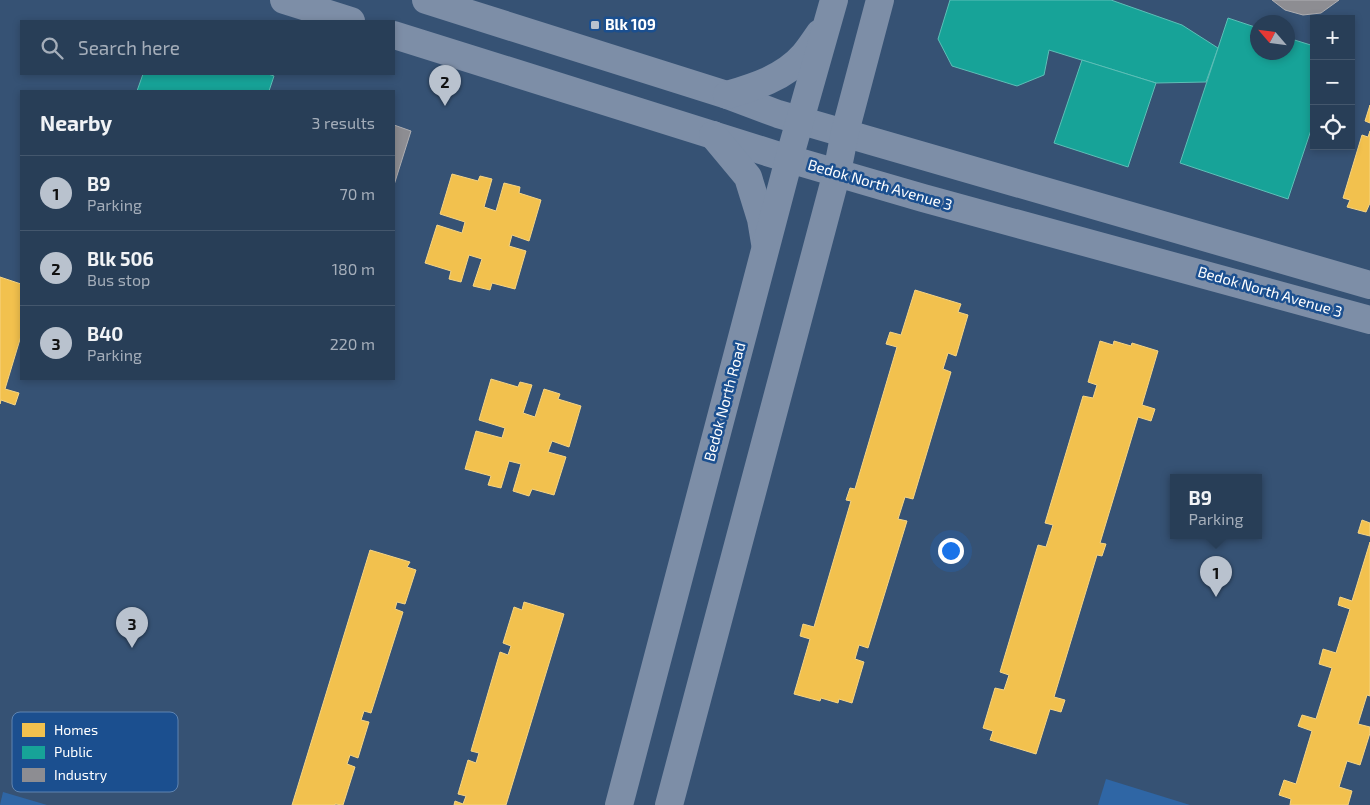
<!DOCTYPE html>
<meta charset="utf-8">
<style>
:root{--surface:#283e57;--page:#30455d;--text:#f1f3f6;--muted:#a5aeba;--line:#44576d;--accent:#b9c2ce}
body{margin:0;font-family:"Exo 2",sans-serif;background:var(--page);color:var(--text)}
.controls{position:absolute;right:15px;top:15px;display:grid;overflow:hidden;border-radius:0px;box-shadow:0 2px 8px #0003}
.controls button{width:45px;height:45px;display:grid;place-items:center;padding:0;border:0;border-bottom:1px solid var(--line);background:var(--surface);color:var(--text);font:25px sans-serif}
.compass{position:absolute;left:1250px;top:15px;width:45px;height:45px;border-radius:50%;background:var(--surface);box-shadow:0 2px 8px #0003;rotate:298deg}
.you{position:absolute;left:950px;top:550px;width:18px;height:18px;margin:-12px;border:4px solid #fff;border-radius:50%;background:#1a73e8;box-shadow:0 0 0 8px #1a73e833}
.badge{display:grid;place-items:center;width:32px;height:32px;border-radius:50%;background:var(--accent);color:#111;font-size:16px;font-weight:700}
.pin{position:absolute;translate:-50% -41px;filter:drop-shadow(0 1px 2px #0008)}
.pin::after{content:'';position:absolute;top:26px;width:18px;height:15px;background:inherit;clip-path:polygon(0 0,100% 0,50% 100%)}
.popup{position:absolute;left:1170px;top:474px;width:92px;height:65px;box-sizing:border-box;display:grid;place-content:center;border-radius:0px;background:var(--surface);filter:drop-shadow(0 1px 4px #0005);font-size:16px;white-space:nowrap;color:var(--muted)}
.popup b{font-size:19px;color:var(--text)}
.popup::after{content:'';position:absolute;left:50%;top:100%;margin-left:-10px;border:10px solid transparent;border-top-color:var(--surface)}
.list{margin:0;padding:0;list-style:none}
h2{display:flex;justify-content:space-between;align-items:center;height:65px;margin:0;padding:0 20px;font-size:21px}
h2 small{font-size:16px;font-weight:400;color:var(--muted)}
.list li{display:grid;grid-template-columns:32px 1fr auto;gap:15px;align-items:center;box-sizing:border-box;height:75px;padding:0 20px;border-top:1px solid var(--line)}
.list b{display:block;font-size:19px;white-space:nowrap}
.list p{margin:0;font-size:16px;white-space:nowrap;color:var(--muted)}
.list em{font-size:16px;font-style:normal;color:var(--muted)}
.icon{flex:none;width:28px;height:28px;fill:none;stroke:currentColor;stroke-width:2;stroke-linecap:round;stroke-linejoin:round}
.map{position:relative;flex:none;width:1370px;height:805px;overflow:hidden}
.search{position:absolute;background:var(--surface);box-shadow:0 2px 8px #0003;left:20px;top:20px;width:375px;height:55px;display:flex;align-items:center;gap:12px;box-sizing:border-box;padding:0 18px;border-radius:0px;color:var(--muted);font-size:19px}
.panel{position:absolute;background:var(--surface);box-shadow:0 2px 8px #0003;left:20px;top:90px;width:375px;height:290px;border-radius:0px}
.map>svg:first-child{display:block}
.green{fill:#2f66a5}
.homes{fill:#f2c14e;stroke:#f6d483}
.public{fill:#17a398;stroke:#5dbfb7}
.industry{fill:#8d8d92;stroke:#afafb3}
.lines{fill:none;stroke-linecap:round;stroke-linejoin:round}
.major{stroke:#7d8ea7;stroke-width:28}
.poi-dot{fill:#b9c2ce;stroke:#1b4f8f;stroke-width:2}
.labels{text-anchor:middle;stroke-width:5;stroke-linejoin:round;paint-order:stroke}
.poi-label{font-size:15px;font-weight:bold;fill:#fff;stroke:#1b4f8f;text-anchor:start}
.street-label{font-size:15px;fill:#fff;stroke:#1b4f8f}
.key{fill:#1b4f8f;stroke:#5f84b1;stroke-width:1}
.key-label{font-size:14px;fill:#fff}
</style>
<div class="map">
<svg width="1370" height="805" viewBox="0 0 1370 805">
<rect width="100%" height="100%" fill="#365274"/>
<!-- green -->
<g class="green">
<path d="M1106 779 1190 805H1098Z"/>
<path d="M3 792 47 805H0Z"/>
</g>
<!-- homes -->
<g class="homes">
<path d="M1370 105V123L1365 121Z"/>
<path d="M1370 131V203L1366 212 1347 207 1350 200 1343 198 1362 135 1368 137Z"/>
<path d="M452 174 478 181 480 176 492 179 484 207 496 211 504 183 520 187 519 193 541 200 529 241 512 235 509 246 526 251 515 289 492 283 490 290 473 286 482 259 469 255 461 282 449 279 451 271 425 263 437 225 462 233 465 222 440 214Z"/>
<path d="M0 277 21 284V336L5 389 19 393 15 405 1 400 0 404Z"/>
<path d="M915 290 961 304 958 312 968 315 956 356 948 353 943 369 951 372 913 499 905 497 898 519 907 521 868 648 859 645 855 659 864 662 852 703 839 699 838 703 821 698 820 701 794 694 810 639 800 636 803 624 814 627 851 501 846 500 850 488 855 489 897 347 886 344 890 332 901 335Z"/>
<path d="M1100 341 1113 345 1114 341 1131 346 1132 343 1158 351 1142 405 1155 409 1151 421 1138 417 1100 543 1106 544 1102 556 1097 555 1054 697 1065 700 1061 712 1050 709 1036 754 990 740 993 731 983 728 995 688 1004 690 1009 675 1000 672 1038 545 1046 547 1053 525 1045 523 1083 396 1093 398 1097 385 1088 382Z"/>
<path d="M491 379 518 387 520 382 532 385 523 413 535 417 544 389 560 394 558 399 581 406 569 447 552 441 548 452 566 457 554 495 532 489 529 496 513 491 521 464 509 461 501 488 488 485 491 476 465 469 476 431 502 438 505 428 479 420Z"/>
<path d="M1362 520 1370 523V536L1358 533Z"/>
<path d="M1370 542V696L1367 695 1358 724 1370 727V733L1360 765 1347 761 1339 787 1352 791 1348 805H1290L1291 799 1279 795 1284 780 1296 784 1312 731 1298 726 1302 715 1316 719 1332 668 1319 664 1323 649 1336 653 1350 609 1338 605 1340 597 1352 601Z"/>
<path d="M370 550 410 562 407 567 416 570 405 604 397 602 395 609 403 612 371 713 364 711 361 720 369 722 358 758 350 755 347 764 355 767 343 805 335 804V805H292Z"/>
<path d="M524 602 564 614 506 805H454L455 801 463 804 466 796 458 794 468 760 476 763 479 753 471 751 500 652 508 655 511 646 503 643 514 607 522 610Z"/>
</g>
<!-- public -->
<g class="public">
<path d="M950 0H1111L1182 25 1218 48 1206 82 1156 83 1049 50 1044 75 1017 86 952 66 938 39Z"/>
<path d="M1228 18 1258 28V52H1288V38L1314 46V121L1288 199 1180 163Z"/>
<path d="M1082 60 1156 83 1128 167 1054 143Z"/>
<path d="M143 74H268L274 76 269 91H137Z"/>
</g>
<!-- industry -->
<g class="industry">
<path d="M1272 0H1339L1321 13 1303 15 1285 10Z"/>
<path d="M394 125 411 131 394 185Z"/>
</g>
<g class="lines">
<!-- major -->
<g class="major">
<path d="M284 0 351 21"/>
<path d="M426 0 727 95 778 114 1370 285"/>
<path d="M394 35 789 159 923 198 1370 320"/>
<path d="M727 95C754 87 784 78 804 55 810 48 815 40 820 33"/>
<path d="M713 135 748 177 761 219 765 243"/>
<path d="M619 805 789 159 834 0"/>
<path d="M669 805 837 172 845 132 880 0"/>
</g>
</g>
<!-- markers -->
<rect class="poi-dot" x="590" y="20" width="10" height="10" rx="2.5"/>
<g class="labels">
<!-- poi labels -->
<g class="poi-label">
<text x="605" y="30">Blk 109</text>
</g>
<!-- street labels -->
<g class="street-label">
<text transform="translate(880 185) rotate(16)" y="5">Bedok North Avenue 3</text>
<text transform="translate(1270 292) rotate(16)" y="5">Bedok North Avenue 3</text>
<text transform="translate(725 402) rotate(-75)" y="5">Bedok North Road</text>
</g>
</g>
<!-- legend -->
<rect x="12" y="712" width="166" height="80" rx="8" class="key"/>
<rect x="22" y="723" width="23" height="14" fill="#f2c14e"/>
<rect x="22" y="746" width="23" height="13" fill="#17a398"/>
<rect x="22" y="768" width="23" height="14" fill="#8d8d92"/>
<g class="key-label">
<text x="54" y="735">Homes</text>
<text x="54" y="757">Public</text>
<text x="54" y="780">Industry</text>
</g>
</svg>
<div class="controls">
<button>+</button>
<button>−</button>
<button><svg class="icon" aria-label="locate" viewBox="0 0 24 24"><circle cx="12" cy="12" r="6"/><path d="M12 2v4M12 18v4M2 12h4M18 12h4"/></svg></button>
</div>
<svg class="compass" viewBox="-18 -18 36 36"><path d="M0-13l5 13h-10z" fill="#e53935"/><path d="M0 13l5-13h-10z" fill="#a5aeba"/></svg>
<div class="you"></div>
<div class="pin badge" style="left:1216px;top:597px">1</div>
<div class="popup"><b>B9</b>Parking</div>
<div class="pin badge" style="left:445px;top:106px">2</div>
<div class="pin badge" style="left:132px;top:648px">3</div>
<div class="search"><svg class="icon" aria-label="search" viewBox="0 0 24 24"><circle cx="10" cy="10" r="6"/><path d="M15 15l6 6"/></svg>Search here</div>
<section class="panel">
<h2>Nearby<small>3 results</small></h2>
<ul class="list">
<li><span class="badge">1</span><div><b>B9</b><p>Parking</p></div><em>70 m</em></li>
<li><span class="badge">2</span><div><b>Blk 506</b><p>Bus stop</p></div><em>180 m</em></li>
<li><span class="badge">3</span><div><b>B40</b><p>Parking</p></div><em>220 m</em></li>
</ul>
</section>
</div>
